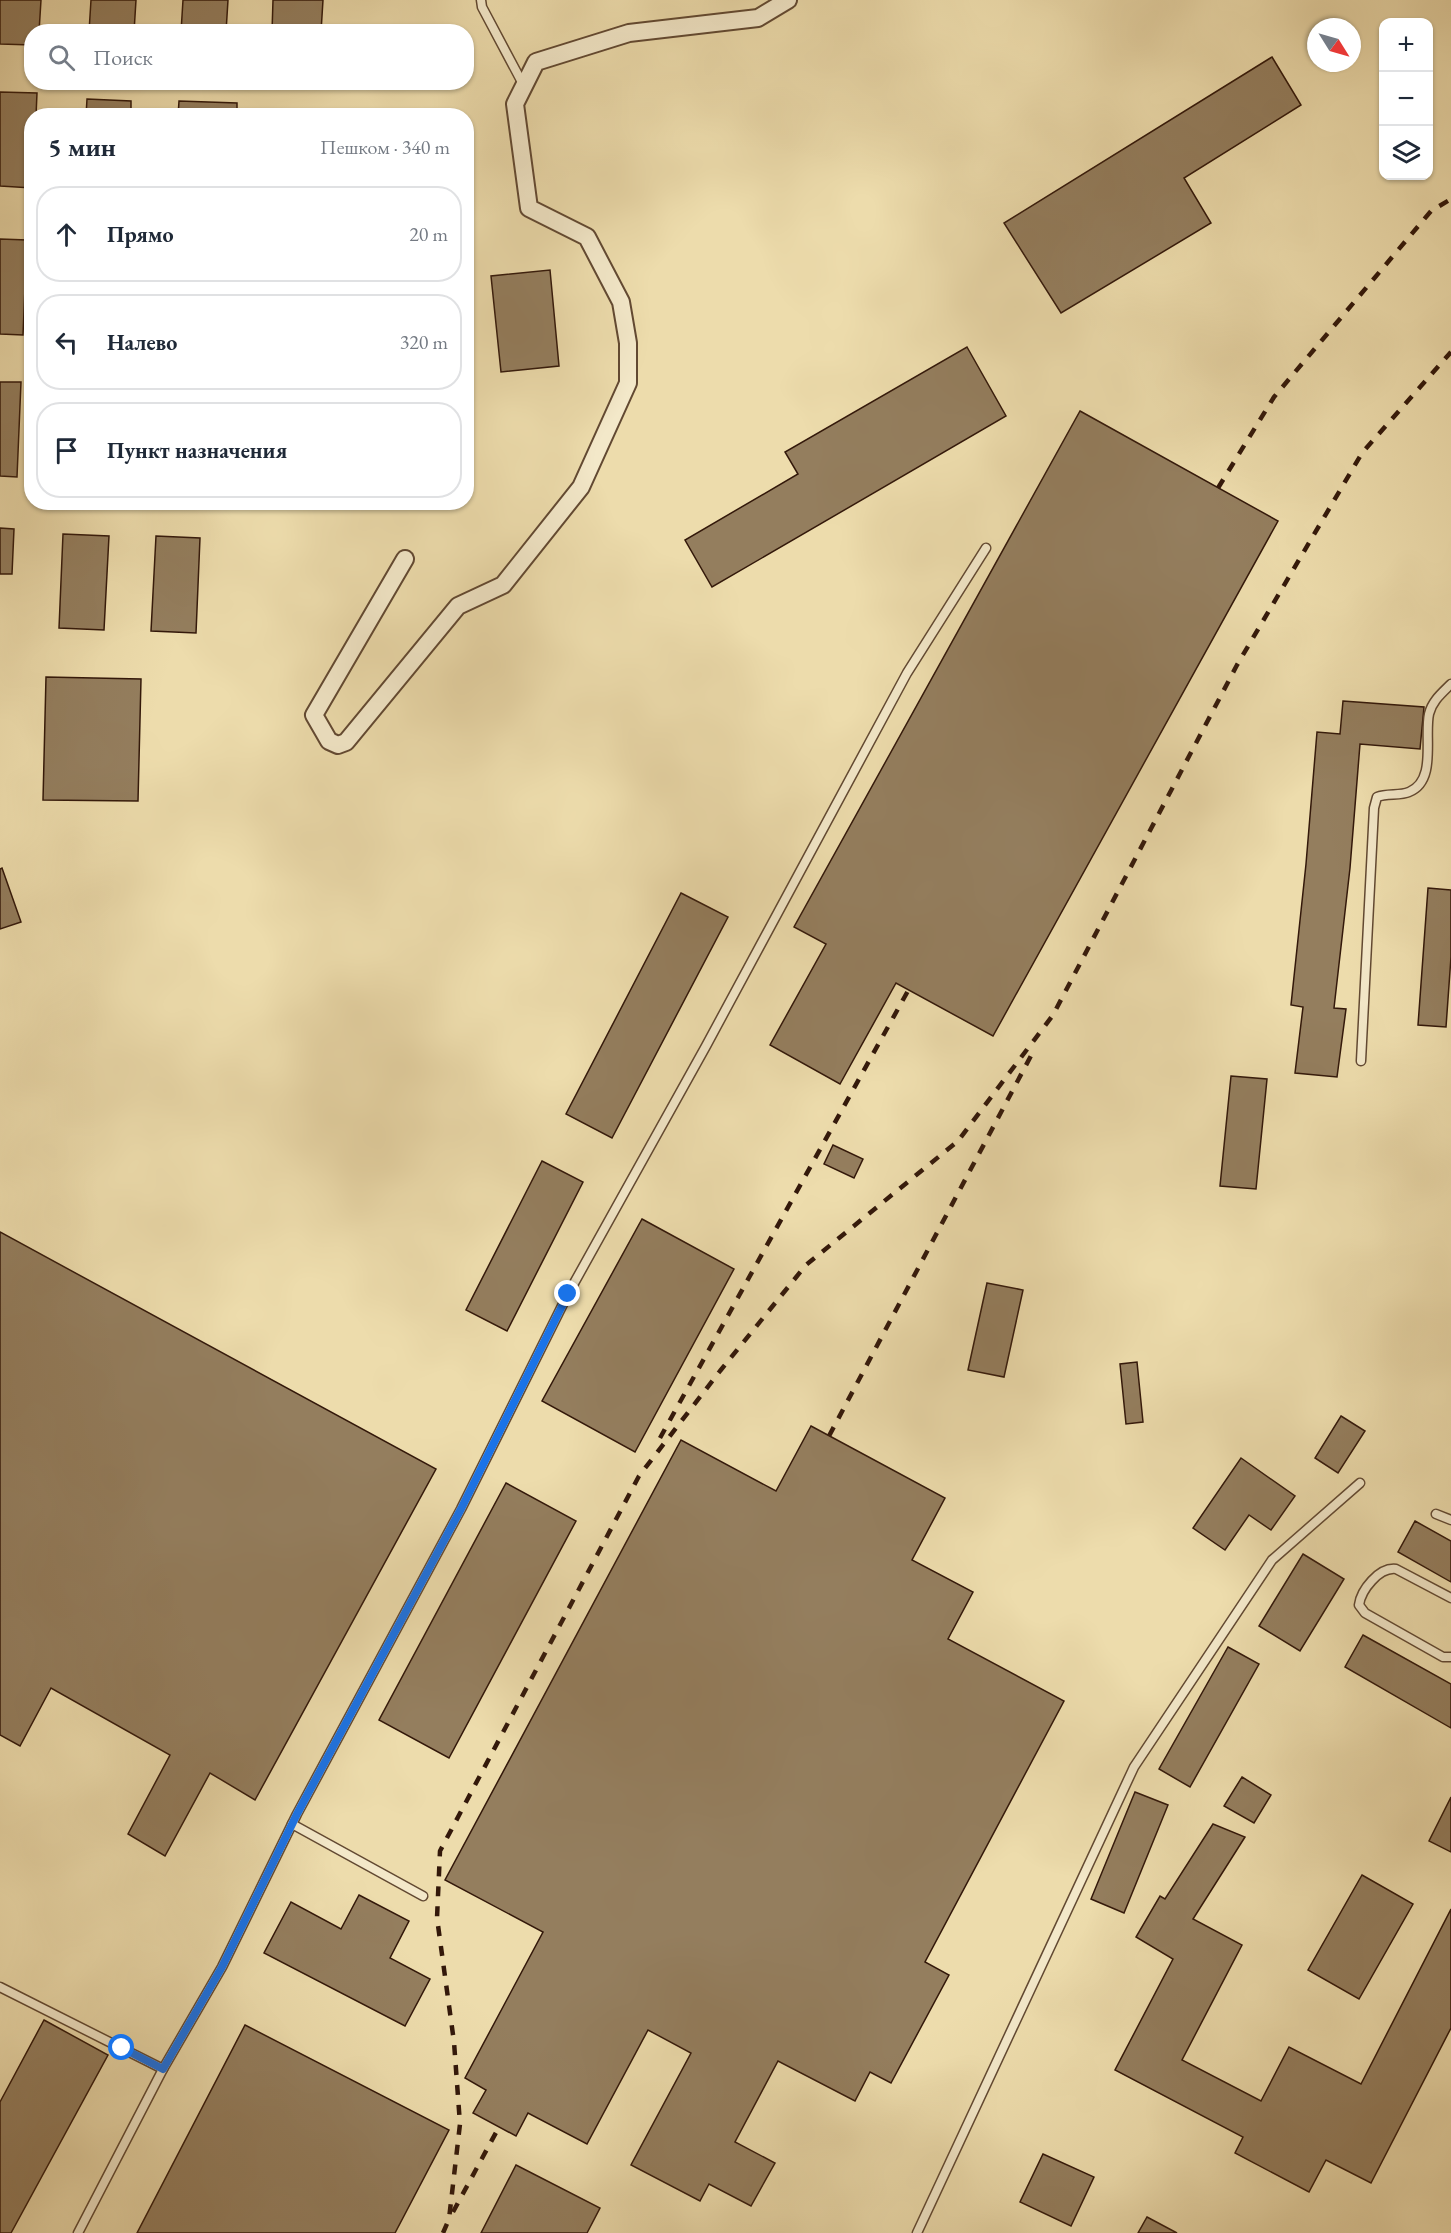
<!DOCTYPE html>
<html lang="ru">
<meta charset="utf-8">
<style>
:root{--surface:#fff;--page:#f6f6f7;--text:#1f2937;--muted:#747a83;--line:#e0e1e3}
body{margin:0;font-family:"EB Garamond",serif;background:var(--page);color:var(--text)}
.controls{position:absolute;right:18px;top:18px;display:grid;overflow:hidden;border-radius:12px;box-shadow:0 2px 4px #0004}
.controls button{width:54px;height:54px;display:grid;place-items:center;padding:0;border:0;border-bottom:2px solid var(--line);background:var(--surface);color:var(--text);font:30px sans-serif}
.compass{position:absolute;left:1307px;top:18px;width:54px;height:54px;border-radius:50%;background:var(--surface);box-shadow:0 2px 4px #0004;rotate:127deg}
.stop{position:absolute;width:18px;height:18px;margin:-14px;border:4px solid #1a73e8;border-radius:50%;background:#fff}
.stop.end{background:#1a73e8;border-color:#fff;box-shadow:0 2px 6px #0008}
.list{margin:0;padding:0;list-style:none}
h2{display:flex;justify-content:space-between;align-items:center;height:78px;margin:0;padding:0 24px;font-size:26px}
h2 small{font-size:20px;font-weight:400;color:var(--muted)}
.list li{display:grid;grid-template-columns:39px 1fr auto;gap:18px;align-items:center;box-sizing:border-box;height:96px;margin:0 12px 12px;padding:0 12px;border:2px solid var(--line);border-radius:24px}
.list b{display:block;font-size:22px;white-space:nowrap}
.list em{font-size:20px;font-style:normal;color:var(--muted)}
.icon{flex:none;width:33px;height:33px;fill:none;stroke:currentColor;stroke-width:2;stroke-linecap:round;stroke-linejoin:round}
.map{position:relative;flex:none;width:1451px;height:2233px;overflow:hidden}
.search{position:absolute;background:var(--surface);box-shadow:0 2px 4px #0004;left:24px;top:24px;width:450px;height:66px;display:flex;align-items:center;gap:15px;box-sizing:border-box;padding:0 21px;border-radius:24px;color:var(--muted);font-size:22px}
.panel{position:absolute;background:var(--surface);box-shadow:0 2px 4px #0004;left:24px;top:108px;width:450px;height:402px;border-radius:24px}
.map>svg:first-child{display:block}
.building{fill:#947e5e;stroke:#33180a;stroke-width:1.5}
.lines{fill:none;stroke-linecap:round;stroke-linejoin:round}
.service-casing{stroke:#624932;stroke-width:11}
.minor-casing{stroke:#624932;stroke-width:20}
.service{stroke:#f3e8c9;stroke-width:8}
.minor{stroke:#f3e8c9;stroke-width:16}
.rail{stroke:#33180a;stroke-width:4.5;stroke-dasharray:10 10;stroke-linecap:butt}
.route{stroke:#1a73e8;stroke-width:8}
</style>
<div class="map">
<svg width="1451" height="2233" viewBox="0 0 1451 2233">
<rect width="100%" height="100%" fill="#eddcac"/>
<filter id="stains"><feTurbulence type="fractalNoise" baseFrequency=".00333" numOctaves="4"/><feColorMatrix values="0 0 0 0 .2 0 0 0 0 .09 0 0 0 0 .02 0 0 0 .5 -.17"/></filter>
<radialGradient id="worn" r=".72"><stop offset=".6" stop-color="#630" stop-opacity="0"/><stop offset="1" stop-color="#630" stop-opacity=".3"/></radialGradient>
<!-- building -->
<g class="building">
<path d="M0 0H41L39 32H32V45L0 44Z"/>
<path d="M91 0H136L134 32H89Z"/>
<path d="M183 0H228L226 32H181Z"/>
<path d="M273 0H323L321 32H272Z"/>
<path d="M1272 57 1301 105 1184 178 1211 223 1061 313 1004 223Z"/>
<path d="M0 92 37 93 36 116H32V188L0 186Z"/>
<path d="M87 99 131 101V116H86Z"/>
<path d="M179 101 237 103V116H178Z"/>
<path d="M0 239 27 240 23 335 0 334Z"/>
<path d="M550 270 559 366 501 372 491 276Z"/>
<path d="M967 347 1006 416 712 587 685 540 798 474 785 452Z"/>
<path d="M0 382H21L17 477 0 476Z"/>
<path d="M1080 411 1278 521 993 1036 896 983 840 1084 770 1045 826 944 794 927Z"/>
<path d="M0 528 14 529 12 574H0Z"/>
<path d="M63 534 109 536 104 630 59 628Z"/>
<path d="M156 536 200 538 196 633 151 631Z"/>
<path d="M46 677 141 679 138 801 43 800Z"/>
<path d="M1343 701 1424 707 1420 749 1360 744 1350 868 1334 1008 1346 1009 1337 1077 1295 1073 1303 1007 1291 1005 1306 864 1317 732 1340 734Z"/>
<path d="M2 868 21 922 0 929V869Z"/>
<path d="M1428 888 1451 890V957L1446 1027 1418 1025Z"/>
<path d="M681 893 728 917 612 1138 566 1114Z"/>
<path d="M1231 1076 1267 1079 1256 1189 1220 1186Z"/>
<path d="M833 1145 863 1159 854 1178 824 1164Z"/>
<path d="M542 1161 583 1182 507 1331 466 1310Z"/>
<path d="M642 1219 734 1269 635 1452 542 1401Z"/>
<path d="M0 1232 436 1469 255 1800 210 1773 165 1856 128 1834 170 1755 51 1688 20 1746 0 1735Z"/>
<path d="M987 1283 1023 1290 1004 1377 968 1370Z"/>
<path d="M1137 1362 1143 1422 1126 1424 1120 1364Z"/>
<path d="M1341 1416 1365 1431 1338 1473 1315 1458Z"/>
<path d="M811 1426 945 1498 912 1560 973 1592 948 1639 1064 1701 925 1962 949 1975 891 2083 870 2072 855 2101 778 2061 735 2142 775 2163 751 2206 709 2184 700 2201 631 2165 691 2053 648 2030 587 2144 528 2113 516 2136 473 2113 486 2090 465 2078 543 1932 445 1880 681 1440 776 1491Z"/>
<path d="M1241 1458 1295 1496 1271 1530 1249 1515 1225 1550 1193 1528Z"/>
<path d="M506 1483 576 1521 449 1758 379 1720Z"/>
<path d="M1415 1521 1451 1541V1582L1398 1552Z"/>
<path d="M1303 1554 1344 1579 1300 1651 1259 1626Z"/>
<path d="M1363 1635 1451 1684V1728L1345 1667Z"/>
<path d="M1228 1647 1259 1664 1190 1787 1159 1769Z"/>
<path d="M1242 1777 1271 1795 1254 1823 1224 1806Z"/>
<path d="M1135 1792 1168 1805 1124 1913 1091 1899Z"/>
<path d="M1451 1797V1852L1429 1841Z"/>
<path d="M1213 1824 1245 1837 1193 1919 1242 1945 1182 2060 1261 2101 1289 2047 1361 2084 1451 1909V2028L1371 2183 1326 2160 1309 2192 1235 2153 1243 2137 1115 2070 1173 1959 1136 1937 1160 1896 1165 1899Z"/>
<path d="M1362 1875 1413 1904 1359 1999 1308 1970Z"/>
<path d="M359 1895 409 1921 390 1958 430 1979 405 2026 264 1953 291 1902 341 1929Z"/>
<path d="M44 2020 108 2055 11 2233H0V2102Z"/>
<path d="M245 2025 449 2130 395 2233H137Z"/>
<path d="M1043 2154 1094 2177 1071 2226 1020 2202Z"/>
<path d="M516 2165 600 2208 587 2233H481Z"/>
<path d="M1147 2217 1177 2233H1138Z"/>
</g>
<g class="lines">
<!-- service casing -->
<g class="service-casing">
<g id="service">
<path d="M481 0 482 7 524 86"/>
<path d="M1361 1061 1374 808 1377 797C1387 793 1400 796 1409 792 1437 781 1424 737 1429 714 1432 701 1442 693 1451 684"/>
<path d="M1436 1514 1451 1520"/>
<path d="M1451 1598 1396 1569C1379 1567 1361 1590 1359 1605L1365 1613 1443 1657H1451"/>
<path d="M292 1824 423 1896"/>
<path d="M0 1987 163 2069 78 2233"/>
<path d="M163 2069 222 1967 297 1814 461 1509 568 1294 706 1046 907 673 986 548"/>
<path d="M917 2233 1134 1767 1272 1560 1360 1483"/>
</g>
</g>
<!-- minor casing -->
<g class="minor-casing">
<path id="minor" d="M405 559 314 715 329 741 338 745 346 742 458 606 503 585 581 487 628 383V343L621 302 587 237 529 208 515 104 536 62 629 33 758 18 788 0"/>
</g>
<!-- service -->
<use href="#service" class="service"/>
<!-- minor -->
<use href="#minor" class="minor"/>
<!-- rail -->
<g class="rail">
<path d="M1218 488 1274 397 1431 211 1451 199"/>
<path d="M829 1436 1033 1052"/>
<path d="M660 1438 909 989"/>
<path d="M453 2212 499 2127"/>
<path d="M443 2233 449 2219 460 2124 454 2042 437 1918 440 1851 639 1476 720 1371 806 1265 958 1141 1053 1015 1237 665 1362 453 1451 352"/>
</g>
</g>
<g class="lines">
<!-- route -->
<path class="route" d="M122 2048 163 2069 222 1967 297 1814 461 1509 568 1294"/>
</g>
<rect width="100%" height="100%" filter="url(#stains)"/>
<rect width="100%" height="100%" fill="url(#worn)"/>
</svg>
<div class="controls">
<button>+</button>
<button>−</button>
<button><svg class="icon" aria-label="layers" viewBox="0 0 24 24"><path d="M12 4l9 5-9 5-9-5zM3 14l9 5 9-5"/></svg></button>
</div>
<svg class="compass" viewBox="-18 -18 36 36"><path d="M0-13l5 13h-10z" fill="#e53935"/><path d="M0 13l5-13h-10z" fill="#747a83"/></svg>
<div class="stop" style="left:122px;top:2048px"></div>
<div class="stop end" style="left:568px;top:1294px"></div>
<div class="search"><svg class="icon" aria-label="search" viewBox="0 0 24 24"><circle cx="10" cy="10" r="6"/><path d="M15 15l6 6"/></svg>Поиск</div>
<section class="panel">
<h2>5 мин<small>Пешком · 340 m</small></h2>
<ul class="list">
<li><svg class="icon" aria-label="ahead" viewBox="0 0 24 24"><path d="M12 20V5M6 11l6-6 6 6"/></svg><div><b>Прямо</b></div><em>20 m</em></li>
<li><svg class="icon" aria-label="left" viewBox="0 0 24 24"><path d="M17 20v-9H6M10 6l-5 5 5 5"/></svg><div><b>Налево</b></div><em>320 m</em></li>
<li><svg class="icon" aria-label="arrive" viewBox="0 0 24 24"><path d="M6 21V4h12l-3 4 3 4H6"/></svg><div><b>Пункт назначения</b></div></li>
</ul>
</section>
</div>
